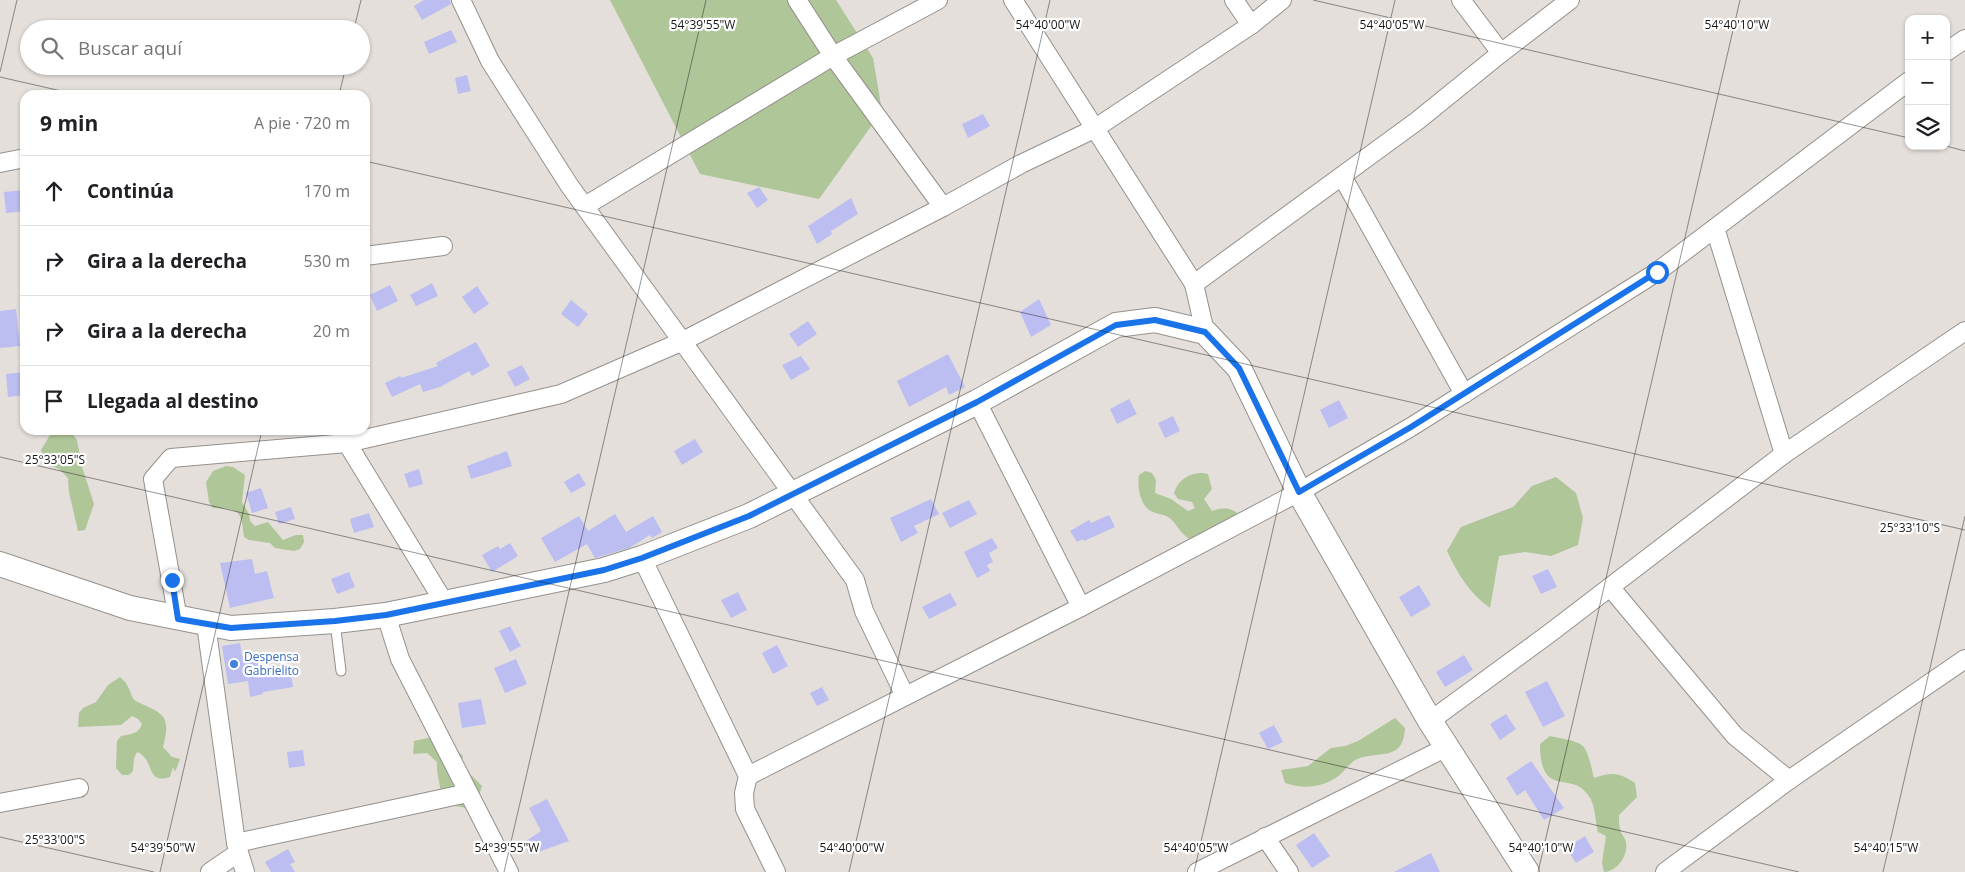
<!DOCTYPE html>
<html lang="es">
<meta charset="utf-8">
<style>
:root{--surface:#fff;--page:#f6f6f6;--text:#202124;--muted:#757577;--line:#e0e0e0}
body{margin:0;font-family:"Open Sans",sans-serif;background:var(--page);color:var(--text)}
.controls{position:absolute;right:15px;top:15px;display:grid;overflow:hidden;border-radius:10px;box-shadow:0 1px 4px #0004}
.controls button{width:45px;height:45px;display:grid;place-items:center;padding:0;border:0;border-bottom:1px solid var(--line);background:var(--surface);color:var(--text);font:25px sans-serif}
.stop{position:absolute;width:15px;height:15px;margin:-11px;border:4px solid #1a73e8;border-radius:50%;background:#fff}
.stop.end{background:#1a73e8;border-color:#fff;box-shadow:0 1px 5px #0008}
.list{margin:0;padding:0;list-style:none}
h2{display:flex;justify-content:space-between;align-items:center;height:65px;margin:0;padding:0 20px;font-size:21px}
h2 small{font-size:16px;font-weight:400;color:var(--muted)}
.list li{display:grid;grid-template-columns:32px 1fr auto;gap:15px;align-items:center;box-sizing:border-box;height:70px;padding:0 20px;border-top:1px solid var(--line)}
.list b{display:block;font-size:19px;white-space:nowrap}
.list em{font-size:16px;font-style:normal;color:var(--muted)}
.icon{flex:none;width:28px;height:28px;fill:none;stroke:currentColor;stroke-width:2;stroke-linecap:round;stroke-linejoin:round}
.map{position:relative;flex:none;width:1965px;height:872px;overflow:hidden}
.search{position:absolute;background:var(--surface);box-shadow:0 1px 4px #0004;left:20px;top:20px;width:350px;height:55px;display:flex;align-items:center;gap:12px;box-sizing:border-box;padding:0 18px;border-radius:28px;color:var(--muted);font-size:19px}
.panel{position:absolute;background:var(--surface);box-shadow:0 1px 4px #0004;left:20px;top:90px;width:350px;height:345px;border-radius:15px}
.map>svg:first-child{display:block}
.green{fill:#aec698}
.building{fill:#bcbef1}
.lines{fill:none;stroke-linecap:round;stroke-linejoin:round}
.lane-casing{stroke:#94908c;stroke-width:11}
.street-casing{stroke:#94908c;stroke-width:20}
.secondary-casing{stroke:#94908c;stroke-width:26}
.lane{stroke:#fff;stroke-width:9}
.street{stroke:#fff;stroke-width:18}
.secondary{stroke:#fff;stroke-width:24}
.route{stroke:#1a73e8;stroke-width:6}
.ticks{fill:none;stroke:#191716;stroke-width:1;stroke-opacity:0.45}
.shop-dot{fill:#3f7fe0;stroke:#fff;stroke-width:2}
.labels{text-anchor:middle;stroke-width:4.5;stroke-linejoin:round;paint-order:stroke}
.shop-label{font-size:12px;fill:#366cbe;stroke:#fff;text-anchor:start}
.ticks-label{font-size:12px;text-anchor:middle;fill:#191716;stroke:#fff;stroke-width:4.5;stroke-linejoin:round;paint-order:stroke}
</style>
<div class="map">
<svg width="1965" height="872" viewBox="0 0 1965 872">
<rect width="100%" height="100%" fill="#e4dfdb"/>
<!-- green -->
<g class="green">
<path d="M610 0H836L873 58 882 111 819 199 700 174Z"/>
<path d="M53 430H70L77 440 82 467 94 504 85 530 78 531 69 492 68 478 59 469 46 464 41 450Z"/>
<path d="M226 466 233 467 245 475 242 502 249 514 250 521 255 526 268 522 283 540 296 535H303L304 542 300 549 294 551 275 548 270 543 249 540 244 537C241 510 240 509 213 508L209 502 206 482 213 471Z"/>
<path d="M1145 471 1152 473 1156 480 1155 493 1171 499 1188 511 1195 508 1192 502 1178 499 1174 493C1178 479 1193 470 1208 474L1212 489 1204 499 1212 511C1221 508 1229 507 1237 513L1235 519 1193 540C1183 538 1178 526 1171 519 1165 514 1160 515 1153 512 1140 507 1137 487 1139 475Z"/>
<path d="M1556 477 1576 493 1583 518 1578 545 1551 556 1525 552 1499 556 1490 608C1469 593 1458 574 1447 551L1461 527 1513 507 1532 486Z"/>
<path d="M120 677C129 684 129 691 134 700 162 714 172 713 163 747L172 757 180 759 175 772 173 767 170 777C145 785 156 760 137 752L134 758 133 771 129 775H122L116 768 117 741 121 736C131 734 139 734 142 724L138 719 132 716 121 725 78 727 79 713 83 708 96 702 108 685Z"/>
<path d="M1395 718 1405 728C1403 762 1381 750 1357 759 1350 762 1344 772 1337 777 1321 788 1303 789 1285 783L1281 770 1308 766 1331 748 1345 746 1358 741Z"/>
<path d="M1550 736C1588 744 1585 741 1594 778 1612 772 1619 772 1635 783L1637 797 1619 815C1619 821 1619 827 1621 832 1622 835 1626 839 1626 843 1628 855 1618 871 1604 872L1602 862 1606 836 1598 832C1595 821 1596 805 1588 795 1572 770 1540 800 1540 744Z"/>
<path d="M442 737 463 756 459 769 472 776 482 786 478 799 467 808 455 806 441 798C441 784 436 775 437 762L427 753 413 754 414 741 428 738Z"/>
</g>
<!-- building -->
<g class="building">
<path d="M424 0H450L451 4 422 20 414 6Z"/>
<path d="M451 30 457 42 429 54 424 42Z"/>
<path d="M467 75 471 91 458 94 455 78Z"/>
<path d="M983 114 990 126 968 138 962 124Z"/>
<path d="M759 187 768 200 757 208 747 193Z"/>
<path d="M23 190 25 211 6 213 4 192Z"/>
<path d="M851 198 858 214 831 231 832 234 817 244 808 226Z"/>
<path d="M432 283 438 296 416 306 410 295Z"/>
<path d="M390 285 398 301 377 311 370 295Z"/>
<path d="M477 286 489 304 474 314 462 297Z"/>
<path d="M1039 299 1051 325 1031 337 1020 312Z"/>
<path d="M571 300 588 314 578 327 561 314Z"/>
<path d="M16 309 20 346 0 348V311Z"/>
<path d="M808 321 817 334 798 347 789 334Z"/>
<path d="M476 342 490 366 472 376 469 371 440 387 423 392 420 384 392 397 385 383 400 376 401 378 438 366 436 363Z"/>
<path d="M948 354 965 387 949 395 946 387 909 407 897 381Z"/>
<path d="M801 356 810 369 791 380 782 365Z"/>
<path d="M522 365 530 379 515 387 507 372Z"/>
<path d="M25 372V395L8 397 6 374Z"/>
<path d="M1129 399 1137 414 1117 424 1110 409Z"/>
<path d="M1339 400 1348 418 1329 428 1320 410Z"/>
<path d="M1173 416 1180 431 1165 438 1158 423Z"/>
<path d="M695 439 703 452 682 465 674 451Z"/>
<path d="M507 451 512 466 471 479 467 466Z"/>
<path d="M419 469 423 484 409 488 404 474Z"/>
<path d="M579 473 586 485 571 493 564 482Z"/>
<path d="M261 488 268 508 252 513 246 493Z"/>
<path d="M931 499 939 514 914 526 918 533 901 542 890 518Z"/>
<path d="M969 500 977 514 950 528 942 513Z"/>
<path d="M291 507 295 519 279 524 275 512Z"/>
<path d="M369 513 374 527 354 533 350 519Z"/>
<path d="M615 514 626 532 653 516 662 532 652 538 650 535 629 548 595 558 587 544 555 562 541 538 579 516 588 531Z"/>
<path d="M1109 515 1115 527 1084 541 1083 539 1077 542 1070 531 1089 520 1091 523Z"/>
<path d="M992 538 998 548 989 553 993 562 987 565 990 571 977 578 964 552Z"/>
<path d="M510 543 518 556 492 572 482 555 498 546 500 549Z"/>
<path d="M252 559 255 574 267 571 274 598 230 608 220 563Z"/>
<path d="M1548 569 1557 587 1541 594 1532 576Z"/>
<path d="M349 572 355 587 337 594 331 579Z"/>
<path d="M1419 585 1431 605 1411 617 1399 597Z"/>
<path d="M738 592 747 610 731 618 721 600Z"/>
<path d="M950 593 957 605 929 619 922 607Z"/>
<path d="M510 626 521 646 510 652 499 631Z"/>
<path d="M240 643 242 656 257 654 260 675 290 669 293 687 263 692V694L250 697 248 681 228 684 222 646Z"/>
<path d="M777 645 788 666 773 674 762 653Z"/>
<path d="M1464 655 1473 670 1445 687 1436 672Z"/>
<path d="M516 659 527 684 505 693 494 668Z"/>
<path d="M1547 681 1565 716 1543 727 1525 692Z"/>
<path d="M822 687 829 700 817 706 810 693Z"/>
<path d="M481 699 486 724 462 728 458 703Z"/>
<path d="M1506 714 1516 729 1500 740 1490 724Z"/>
<path d="M1274 725 1283 742 1268 749 1259 733Z"/>
<path d="M303 750 305 766 289 768 287 752Z"/>
<path d="M1531 761 1564 808 1544 820 1525 790 1517 796 1506 778Z"/>
<path d="M547 799 569 841 530 855 523 843 541 831 529 808Z"/>
<path d="M1314 833 1330 856 1312 868 1296 845Z"/>
<path d="M1585 836 1594 852 1576 863 1566 848Z"/>
<path d="M288 849 295 862 290 864 295 872H271L265 862Z"/>
<path d="M1431 853 1440 872H1394Z"/>
</g>
<g class="lines">
<!-- lane casing -->
<g class="lane-casing">
<path id="lane" d="M335 622 341 671"/>
</g>
<!-- street casing -->
<g class="street-casing">
<g id="street">
<path d="M461 0 490 61 569 185 855 580 864 611 905 696"/>
<path d="M797 0 833 56 943 207"/>
<path d="M1013 0 1194 284"/>
<path d="M1234 0 1251 25"/>
<path d="M1461 0 1501 53"/>
<path d="M1946 52 1965 39"/>
<path d="M0 163 25 158"/>
<path d="M1342 176 1464 394"/>
<path d="M585 206 833 56 938 0"/>
<path d="M1715 228 1784 454"/>
<path d="M365 256 443 246"/>
<path d="M1205 332 1194 284 1417 121 1501 53 1570 0"/>
<path d="M977 402 1081 607"/>
<path d="M342 430 347 443 444 602"/>
<path d="M642 558 748 776 744 793 745 809 776 872"/>
<path d="M1610 587 1735 736 1789 780"/>
<path d="M386 615 400 659 509 872"/>
<path d="M178 619 153 479 171 458 347 443 561 394 683 341 943 207 1021 164 1094 129 1251 25 1282 0"/>
<path d="M206 624 236 843 245 872"/>
<path d="M1430 721 1550 633 1784 454 1965 331"/>
<path d="M748 776 1081 607 1299 492 1411 427 1657 272 1909 81"/>
<path d="M0 803 79 788"/>
<path d="M1265 837 1289 872"/>
<path d="M236 843 468 793"/>
<path d="M210 872 238 853"/>
<path d="M1197 872 1447 747"/>
<path d="M1665 872 1789 780 1965 659"/>
</g>
</g>
<!-- secondary casing -->
<g class="secondary-casing">
<path id="secondary" d="M0 564 130 608 231 628 335 621 386 615 604 570 642 558 749 516 977 402 1116 325 1155 320 1205 332 1239 368 1299 492 1430 721 1527 872"/>
</g>
<!-- lane -->
<use href="#lane" class="lane"/>
<!-- street -->
<use href="#street" class="street"/>
<!-- secondary -->
<use href="#secondary" class="secondary"/>
</g>
<g class="lines">
<!-- route -->
<path class="route" d="M172 580 178 619 231 628 335 621 386 615 604 570 642 558 749 516 977 402 1116 325 1155 320 1205 332 1239 368 1299 492 1411 427 1657 272"/>
</g>
<!-- ticks -->
<path class="ticks" d="M1313 0 1909 138M354 29 361 0M0 72 17 0M0 77 79 95M339 95 346 66M1946 146 1965 151M365 161 1965 530M0 457 1799 872M0 837 154 872M160 872 262 430M504 872 706 0M849 872 1050 0M1194 872 1395 0M1538 872 1740 0M1883 872 1965 516"/>
<!-- markers -->
<circle class="shop-dot" cx="234" cy="664" r="5"/>
<g class="labels">
<!-- shop labels -->
<g class="shop-label">
<text x="244" y="661">Despensa<tspan x="244" dy="14">Gabrielito</tspan></text>
</g>
</g>
<g class="ticks-label">
<text x="703" y="29">54°39'55"W</text>
<text x="1048" y="29">54°40'00"W</text>
<text x="1737" y="29">54°40'10"W</text>
<text x="1392" y="29">54°40'05"W</text>
<text x="55" y="464">25°33'05"S</text>
<text x="1910" y="532">25°33'10"S</text>
<text x="55" y="844">25°33'00"S</text>
<text x="163" y="852">54°39'50"W</text>
<text x="507" y="852">54°39'55"W</text>
<text x="852" y="852">54°40'00"W</text>
<text x="1196" y="852">54°40'05"W</text>
<text x="1541" y="852">54°40'10"W</text>
<text x="1886" y="852">54°40'15"W</text>
</g>
</svg>
<div class="controls">
<button>+</button>
<button>−</button>
<button><svg class="icon" aria-label="layers" viewBox="0 0 24 24"><path d="M12 4l9 5-9 5-9-5zM3 14l9 5 9-5"/></svg></button>
</div>
<div class="stop" style="left:1657px;top:272px"></div>
<div class="stop end" style="left:172px;top:580px"></div>
<div class="search"><svg class="icon" aria-label="search" viewBox="0 0 24 24"><circle cx="10" cy="10" r="6"/><path d="M15 15l6 6"/></svg>Buscar aquí</div>
<section class="panel">
<h2>9 min<small>A pie · 720 m</small></h2>
<ul class="list">
<li><svg class="icon" aria-label="ahead" viewBox="0 0 24 24"><path d="M12 20V5M6 11l6-6 6 6"/></svg><div><b>Continúa</b></div><em>170 m</em></li>
<li><svg class="icon" aria-label="right" viewBox="0 0 24 24"><path d="M7 20v-9h11M14 6l5 5-5 5"/></svg><div><b>Gira a la derecha</b></div><em>530 m</em></li>
<li><svg class="icon" aria-label="right" viewBox="0 0 24 24"><path d="M7 20v-9h11M14 6l5 5-5 5"/></svg><div><b>Gira a la derecha</b></div><em>20 m</em></li>
<li><svg class="icon" aria-label="arrive" viewBox="0 0 24 24"><path d="M6 21V4h12l-3 4 3 4H6"/></svg><div><b>Llegada al destino</b></div></li>
</ul>
</section>
</div>
